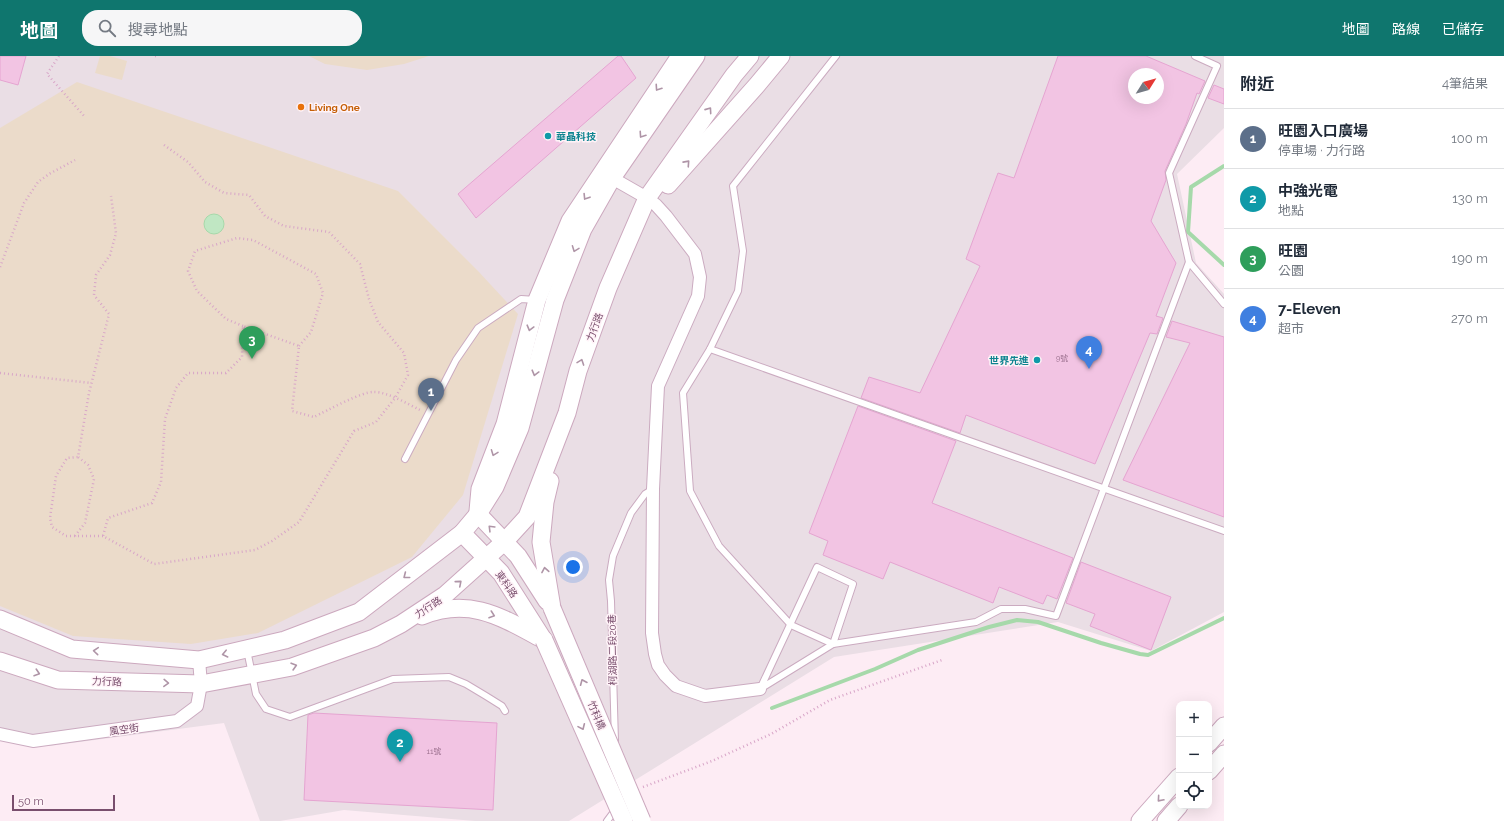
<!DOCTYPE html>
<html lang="zh-TW">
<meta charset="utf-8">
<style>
:root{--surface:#fff;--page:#f6f6f7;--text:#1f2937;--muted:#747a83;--line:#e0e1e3;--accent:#0f766e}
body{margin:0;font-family:Raleway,"Noto Sans TC",sans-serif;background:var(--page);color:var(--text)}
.controls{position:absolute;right:12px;bottom:12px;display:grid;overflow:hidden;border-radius:8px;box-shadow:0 4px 16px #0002}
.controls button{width:36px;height:36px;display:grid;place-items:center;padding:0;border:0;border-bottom:1px solid var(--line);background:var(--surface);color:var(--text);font:20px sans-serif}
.compass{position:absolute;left:1128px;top:12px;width:36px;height:36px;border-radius:50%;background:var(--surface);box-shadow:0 4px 16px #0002;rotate:53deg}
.scale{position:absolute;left:12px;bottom:10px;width:103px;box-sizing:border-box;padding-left:4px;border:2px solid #794e6d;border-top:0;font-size:11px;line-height:14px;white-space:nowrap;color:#794e6d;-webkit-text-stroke:3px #fff3f8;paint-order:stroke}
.you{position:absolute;left:573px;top:511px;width:14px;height:14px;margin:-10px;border:3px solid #fff;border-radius:50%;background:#1a73e8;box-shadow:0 0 0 6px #1a73e833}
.badge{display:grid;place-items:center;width:26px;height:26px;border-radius:50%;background:var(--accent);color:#fff;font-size:13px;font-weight:700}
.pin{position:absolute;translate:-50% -33px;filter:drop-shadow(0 1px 2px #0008)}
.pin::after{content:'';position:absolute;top:21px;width:14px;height:12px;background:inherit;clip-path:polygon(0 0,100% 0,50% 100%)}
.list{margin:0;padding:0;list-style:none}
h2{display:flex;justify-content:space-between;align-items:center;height:52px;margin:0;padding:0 16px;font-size:17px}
h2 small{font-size:13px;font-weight:400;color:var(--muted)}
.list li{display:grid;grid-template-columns:26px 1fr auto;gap:12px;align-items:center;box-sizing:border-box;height:60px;padding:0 16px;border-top:1px solid var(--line)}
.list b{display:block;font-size:15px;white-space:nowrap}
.list p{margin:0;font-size:13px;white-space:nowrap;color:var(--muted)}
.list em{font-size:13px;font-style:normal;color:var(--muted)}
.icon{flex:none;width:22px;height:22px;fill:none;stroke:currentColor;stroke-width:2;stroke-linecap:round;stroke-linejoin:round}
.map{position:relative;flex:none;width:1224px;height:765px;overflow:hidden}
header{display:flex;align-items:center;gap:24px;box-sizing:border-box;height:56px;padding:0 20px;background:var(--accent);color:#fff}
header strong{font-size:19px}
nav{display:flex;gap:22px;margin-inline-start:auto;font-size:14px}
.search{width:280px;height:36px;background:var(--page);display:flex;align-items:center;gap:10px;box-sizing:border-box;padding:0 14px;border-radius:16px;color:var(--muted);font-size:15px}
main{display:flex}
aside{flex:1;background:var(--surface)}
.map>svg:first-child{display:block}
.industrial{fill:#eadee5;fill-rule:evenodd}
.green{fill:#ebdbca}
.water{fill:#c0e7c3;stroke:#a6d9aa}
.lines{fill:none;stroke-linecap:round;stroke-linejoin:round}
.stream{stroke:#a6d9aa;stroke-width:4}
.building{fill:#f2c4e3;stroke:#e5a4d1;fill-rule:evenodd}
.lane-casing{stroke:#cbabc0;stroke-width:8}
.street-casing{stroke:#cbabc0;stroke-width:14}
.secondary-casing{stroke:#cca8be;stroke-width:19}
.path{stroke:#d8a6c8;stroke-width:2.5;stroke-dasharray:1 3;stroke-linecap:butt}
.lane{stroke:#fff;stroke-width:6}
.street{stroke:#fff;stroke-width:12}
.secondary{stroke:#fff;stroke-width:17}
.secondary-bridge-casing{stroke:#cca8be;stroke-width:19;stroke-linecap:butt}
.secondary-bridge{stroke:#fff;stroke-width:17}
.oneway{stroke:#af95a7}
.food-dot{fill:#e8710a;stroke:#fff3f8;stroke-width:1.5}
.culture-dot{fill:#0f9aa8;stroke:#fff3f8;stroke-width:1.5}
.labels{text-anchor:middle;stroke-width:3;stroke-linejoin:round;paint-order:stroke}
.number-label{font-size:8px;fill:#976c8a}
.food-label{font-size:10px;font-weight:bold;fill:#c56008;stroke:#fff3f8;text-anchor:start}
.culture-label{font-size:10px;font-weight:bold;fill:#0d838f;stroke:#fff3f8;text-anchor:start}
.street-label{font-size:10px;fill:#794e6d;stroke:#fff3f8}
</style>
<header>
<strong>地圖</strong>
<div class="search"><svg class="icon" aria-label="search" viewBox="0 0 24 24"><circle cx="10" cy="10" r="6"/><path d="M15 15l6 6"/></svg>搜尋地點</div>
<nav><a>地圖</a><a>路線</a><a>已儲存</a></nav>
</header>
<main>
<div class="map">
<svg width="1224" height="765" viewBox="0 0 1224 765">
<rect width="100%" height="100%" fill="#fdecf4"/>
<!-- industrial -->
<path class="industrial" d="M0 0H1224V72L1177 118 1196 207 1224 238V556L1151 595 1058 566 834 601 569 765H475L344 754 280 765H260L224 667 49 690 0 671ZM1134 18H1158V42H1134Z"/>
<!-- green -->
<g class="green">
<path d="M100 0H110L127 5 122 24 95 17Z"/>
<path d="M309 0H429L404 8 367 14 325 8Z"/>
<path d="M77 26 398 135 478 215 518 258 463 439 412 501 258 577 191 588 73 580 0 550V72Z"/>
</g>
<!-- water -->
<circle class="water" cx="214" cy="168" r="10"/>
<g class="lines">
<!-- stream -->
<g class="stream">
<path d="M1224 110 1191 131 1188 176 1224 209"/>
<path d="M772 652 875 613 918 594 989 571 1017 564 1038 566 1101 587 1140 598 1148 599 1224 562"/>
</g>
</g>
<!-- building -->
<g class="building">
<path d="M0 0H26L18 29 0 24Z"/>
<path d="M618 0H621L636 22 476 162 458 138Z"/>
<path d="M1058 0H1146L1205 25 1199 38 1197 37 1186 68 1165 115 1166 124 1151 165 1176 207 1156 260 1163 262 1157 278 1150 277 1095 408 966 359 960 377 861 342 869 321 920 337 980 210 966 203 998 117 1014 122ZM1134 18H1158V42H1134Z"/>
<path d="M1214 29 1224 33V48L1208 42Z"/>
<path d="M1172 265 1224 281V461L1123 424 1190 287 1166 281Z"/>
<path d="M858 350 956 385 932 447 1073 502 1057 543 1047 539 1043 548 999 531 993 547 890 506 883 523 823 499 828 485 809 477Z"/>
<path d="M1081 506 1171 541 1151 594 1090 570 1095 558 1066 547Z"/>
<path d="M314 657 497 667 493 754 304 744 308 659Z"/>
</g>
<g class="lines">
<!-- lane casing -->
<g class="lane-casing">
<g id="lane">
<path d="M836 0 733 130 743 195 738 235 710 293 683 337 690 435 719 490 791 569 833 588 976 566 1001 553H1025L1056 560 1189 206"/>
<path d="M1195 0 1217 10 1169 117 1189 206 1224 248"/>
<path d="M710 293 1224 475"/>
<path d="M405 403 456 304 478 272 521 243 536 244"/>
<path d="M817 511 853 528 833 588 760 633Z"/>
<path d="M247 594 256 638 266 653 290 661 393 623 449 621 466 628 486 640 502 650 505 655"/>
<path d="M615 686 611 545 609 524 613 500 631 457 645 438 653 433"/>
<path d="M607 765 616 753"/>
</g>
</g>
<!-- street casing -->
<g class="street-casing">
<g id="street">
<path d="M606 119 612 122 647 142 656 149 666 160 695 198 700 221 698 240 658 330 653 433 652 577 655 598 658 609 665 619 676 630 705 640 760 633"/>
<path d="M0 678 33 685 177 665 197 650 201 628 199 604"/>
</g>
</g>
<!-- secondary casing -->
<g class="secondary-casing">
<g id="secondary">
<path d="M668 129 757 29 781 0"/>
<path d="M550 425 545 446 541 486 552 552"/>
<path d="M478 455 480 433 505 368 537 244 570 165 680 0"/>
<path d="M478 458 518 500 547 545"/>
<path d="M462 477 501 517 543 583"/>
<path d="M422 560C470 540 503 562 544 584"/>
<path d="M0 563 72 593 199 604 285 584 359 556 462 477 478 458 495 431 520 372 555 244 583 173 612 122 696 0"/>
<path d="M0 605 58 624 201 628 292 611 374 582 401 568 445 539 505 485 527 461 567 357 578 315 608 232 647 142 734 19 750 0"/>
<path d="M1209 687 1224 670"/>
<path d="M1209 715 1224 698"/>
<path d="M1140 765 1179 721"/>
<path d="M1166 765 1179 750"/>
</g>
</g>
<!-- path -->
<g class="path">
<path d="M59 0 47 18 85 61"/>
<path d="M155 0H158"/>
<path d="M164 89 188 106 205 126 224 137 249 139 265 160 284 170 329 176 360 208 369 243 378 266 404 297 408 319 395 342 376 366 354 375 299 466 272 485 255 494 154 508 103 480 108 462 152 447 161 426 165 363 176 332 188 317H226L242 301 243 270 299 290 292 355 314 361C326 355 363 335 374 336 388 336 408 348 420 354"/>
<path d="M0 211 24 147 38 126 49 118 75 104"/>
<path d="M243 270 226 263 197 235 188 215 195 195 237 182 253 184 316 218 323 237 311 276 299 290"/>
<path d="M0 317 91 327"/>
<path d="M75 480H66L52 471 50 462 56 420 67 402 78 401"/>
<path d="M103 480H75L85 467 94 423 88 409 78 401 89 337 109 258 94 239 96 219 110 199 116 177 111 140"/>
<path d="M643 731 712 705 771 678 830 644 942 604"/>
</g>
<!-- lane -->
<use href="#lane" class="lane"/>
<!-- street -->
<use href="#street" class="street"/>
<!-- secondary -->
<use href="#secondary" class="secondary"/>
<!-- secondary-bridge casing -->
<g class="secondary-bridge-casing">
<g id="secondary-bridge">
<path d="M552 552 642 765"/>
<path d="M544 584 624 765"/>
</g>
</g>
<!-- secondary-bridge -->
<use href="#secondary-bridge" class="secondary-bridge"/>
</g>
<!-- one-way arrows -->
<defs><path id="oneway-chevron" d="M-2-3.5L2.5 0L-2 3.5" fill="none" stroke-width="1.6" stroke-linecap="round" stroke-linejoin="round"/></defs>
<g class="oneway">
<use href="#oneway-chevron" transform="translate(658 32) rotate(124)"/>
<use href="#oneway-chevron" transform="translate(709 54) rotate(-55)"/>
<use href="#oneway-chevron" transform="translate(642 79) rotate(124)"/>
<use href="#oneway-chevron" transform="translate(687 107) rotate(-48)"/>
<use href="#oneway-chevron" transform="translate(586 141) rotate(122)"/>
<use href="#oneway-chevron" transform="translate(575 193) rotate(111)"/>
<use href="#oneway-chevron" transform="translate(530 272) rotate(105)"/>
<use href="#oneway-chevron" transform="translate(581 306) rotate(-70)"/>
<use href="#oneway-chevron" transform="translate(535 317) rotate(105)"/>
<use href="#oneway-chevron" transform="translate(494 397) rotate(111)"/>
<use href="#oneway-chevron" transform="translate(491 472) rotate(-135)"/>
<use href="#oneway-chevron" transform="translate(545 514) rotate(-100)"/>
<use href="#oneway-chevron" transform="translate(406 520) rotate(142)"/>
<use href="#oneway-chevron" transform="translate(459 527) rotate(-41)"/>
<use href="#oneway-chevron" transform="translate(492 559) rotate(19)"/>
<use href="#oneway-chevron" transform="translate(96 595) rotate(-175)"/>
<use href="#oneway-chevron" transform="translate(225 598) rotate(167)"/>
<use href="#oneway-chevron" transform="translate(294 610) rotate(-16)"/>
<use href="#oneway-chevron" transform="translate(37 617) rotate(18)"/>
<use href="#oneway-chevron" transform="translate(583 626) rotate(-113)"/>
<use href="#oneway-chevron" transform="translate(166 627) rotate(2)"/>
<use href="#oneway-chevron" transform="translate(582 671) rotate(66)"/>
<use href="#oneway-chevron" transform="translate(1160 743) rotate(131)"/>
</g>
<!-- markers -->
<circle class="food-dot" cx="301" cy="51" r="4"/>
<g class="culture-dot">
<circle cx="548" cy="80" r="4"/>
<circle cx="1037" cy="304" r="4"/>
</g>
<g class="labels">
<!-- number labels -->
<g class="number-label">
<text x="1062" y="305">9號</text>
<text x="434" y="698">11號</text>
</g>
<!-- food labels -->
<g class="food-label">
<text x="309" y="55">Living One</text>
</g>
<!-- culture labels -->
<g class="culture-label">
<text x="556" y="84">華晶科技</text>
<text x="1029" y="308" text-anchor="end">世界先進</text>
</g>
<!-- street labels -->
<g class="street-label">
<text transform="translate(594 271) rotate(-70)" y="4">力行路</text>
<text transform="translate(507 528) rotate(55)" y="4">東科路</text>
<text transform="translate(428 551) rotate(-34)" y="4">力行路</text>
<text transform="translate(612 594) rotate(-91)" y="4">柯湖路二段20巷</text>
<text transform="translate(107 625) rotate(2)" y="4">力行路</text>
<text transform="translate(597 659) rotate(67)" y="4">竹科橋</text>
<text transform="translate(124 673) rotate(-8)" y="4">風空街</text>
</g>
</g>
</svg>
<div class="controls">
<button>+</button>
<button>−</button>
<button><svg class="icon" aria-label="locate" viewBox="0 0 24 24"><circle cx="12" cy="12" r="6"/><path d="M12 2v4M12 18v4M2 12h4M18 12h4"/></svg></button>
</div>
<svg class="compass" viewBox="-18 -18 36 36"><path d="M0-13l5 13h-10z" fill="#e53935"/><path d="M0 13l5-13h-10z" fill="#747a83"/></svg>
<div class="scale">50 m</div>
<div class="you"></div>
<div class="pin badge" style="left:431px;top:355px;background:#5c6f8a">1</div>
<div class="pin badge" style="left:400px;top:706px;background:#0f9aa8">2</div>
<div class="pin badge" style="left:252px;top:303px;background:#2e9e5b">3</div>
<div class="pin badge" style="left:1089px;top:313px;background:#3f7fe0">4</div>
</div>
<aside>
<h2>附近<small>4筆結果</small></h2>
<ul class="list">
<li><span class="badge" style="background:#5c6f8a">1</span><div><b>旺園入口廣場</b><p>停車場 · 力行路</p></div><em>100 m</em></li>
<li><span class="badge" style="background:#0f9aa8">2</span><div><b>中強光電</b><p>地點</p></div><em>130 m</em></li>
<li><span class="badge" style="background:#2e9e5b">3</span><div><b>旺園</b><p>公園</p></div><em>190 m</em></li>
<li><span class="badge" style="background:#3f7fe0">4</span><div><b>7-Eleven</b><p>超市</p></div><em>270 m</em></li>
</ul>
</aside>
</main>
